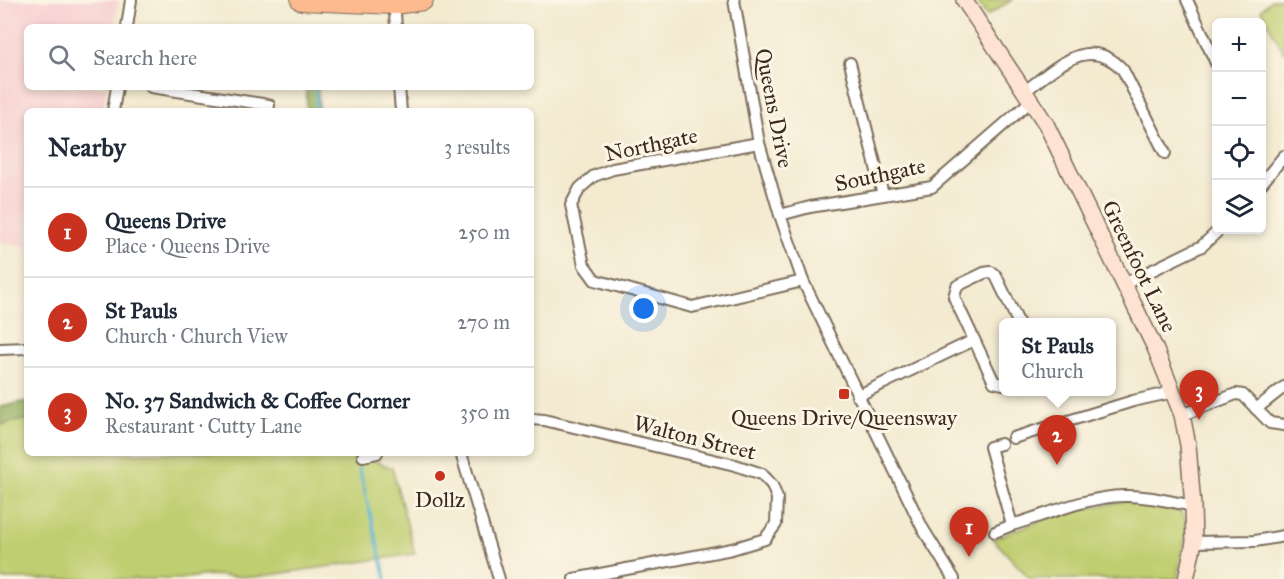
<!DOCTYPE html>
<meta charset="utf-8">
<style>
:root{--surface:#fff;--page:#f2f2f3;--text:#1f2937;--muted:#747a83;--line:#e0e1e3;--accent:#c8321e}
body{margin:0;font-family:"IM FELL Great Primer",serif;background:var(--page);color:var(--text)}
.controls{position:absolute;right:18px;top:18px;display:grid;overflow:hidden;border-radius:9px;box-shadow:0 3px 9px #0003}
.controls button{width:54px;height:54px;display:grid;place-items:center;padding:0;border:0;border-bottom:2px solid var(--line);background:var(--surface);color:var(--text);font:30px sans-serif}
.you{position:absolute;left:644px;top:309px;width:21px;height:21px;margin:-15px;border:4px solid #fff;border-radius:50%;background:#1a73e8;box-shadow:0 0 0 9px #1a73e833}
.badge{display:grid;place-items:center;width:39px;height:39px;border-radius:50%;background:var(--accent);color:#fff;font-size:20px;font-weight:700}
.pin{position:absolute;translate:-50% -50px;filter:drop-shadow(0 2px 3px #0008)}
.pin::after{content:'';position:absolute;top:32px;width:21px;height:18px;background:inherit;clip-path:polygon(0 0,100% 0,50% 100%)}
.popup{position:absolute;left:999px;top:318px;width:117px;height:78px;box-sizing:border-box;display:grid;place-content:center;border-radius:9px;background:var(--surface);filter:drop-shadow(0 2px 4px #0005);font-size:20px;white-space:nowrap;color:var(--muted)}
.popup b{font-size:22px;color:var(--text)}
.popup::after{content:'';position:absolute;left:50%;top:100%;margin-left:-12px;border:12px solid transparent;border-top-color:var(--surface)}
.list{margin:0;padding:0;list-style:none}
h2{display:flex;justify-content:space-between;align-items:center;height:78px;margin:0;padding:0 24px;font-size:26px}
h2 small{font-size:20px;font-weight:400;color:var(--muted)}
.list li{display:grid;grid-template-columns:39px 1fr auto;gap:18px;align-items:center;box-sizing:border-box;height:90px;padding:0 24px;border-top:2px solid var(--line)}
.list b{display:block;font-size:22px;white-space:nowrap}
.list p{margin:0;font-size:20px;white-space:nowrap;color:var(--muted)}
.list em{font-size:20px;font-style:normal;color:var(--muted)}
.icon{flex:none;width:33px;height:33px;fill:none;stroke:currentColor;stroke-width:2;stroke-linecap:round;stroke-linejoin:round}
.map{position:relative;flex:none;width:1284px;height:579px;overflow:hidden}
.search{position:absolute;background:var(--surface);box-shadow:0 3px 9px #0003;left:24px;top:24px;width:510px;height:66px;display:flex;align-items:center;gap:15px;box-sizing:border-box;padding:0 21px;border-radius:9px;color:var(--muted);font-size:22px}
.panel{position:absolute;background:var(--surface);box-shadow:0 3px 9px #0003;left:24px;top:108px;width:510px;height:348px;border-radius:9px}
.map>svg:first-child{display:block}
.built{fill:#f7cfd1}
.green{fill:#bfce70;stroke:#7d7c47;stroke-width:1.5}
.forest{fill:#97b162;stroke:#696e40;stroke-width:1.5}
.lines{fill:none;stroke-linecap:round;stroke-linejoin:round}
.stream{stroke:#4cb1cb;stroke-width:3}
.street-casing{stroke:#7b6d5c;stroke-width:14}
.secondary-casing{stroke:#7b6d5c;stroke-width:18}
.highway-casing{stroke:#7b6d5c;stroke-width:22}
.street{stroke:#fff;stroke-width:10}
.secondary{stroke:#fee3d2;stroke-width:15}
.highway{stroke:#fcba8e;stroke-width:20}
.poi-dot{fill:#c8321e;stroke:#fcf5e5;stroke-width:2}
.labels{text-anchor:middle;stroke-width:6;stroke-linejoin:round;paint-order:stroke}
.street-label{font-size:22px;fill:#3b2a1e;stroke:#fcf5e5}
.poi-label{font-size:22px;fill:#3b2a1e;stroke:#fcf5e5}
</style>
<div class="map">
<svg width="1284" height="579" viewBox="0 0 1284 579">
<rect width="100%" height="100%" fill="#fcf5e5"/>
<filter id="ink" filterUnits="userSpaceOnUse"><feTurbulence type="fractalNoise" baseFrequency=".0167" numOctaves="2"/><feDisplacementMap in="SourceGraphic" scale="12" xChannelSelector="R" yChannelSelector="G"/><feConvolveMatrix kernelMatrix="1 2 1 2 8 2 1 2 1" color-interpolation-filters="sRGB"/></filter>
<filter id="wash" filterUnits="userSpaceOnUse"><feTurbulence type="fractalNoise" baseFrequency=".008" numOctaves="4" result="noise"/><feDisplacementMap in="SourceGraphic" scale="24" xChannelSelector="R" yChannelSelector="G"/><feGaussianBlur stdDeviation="1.35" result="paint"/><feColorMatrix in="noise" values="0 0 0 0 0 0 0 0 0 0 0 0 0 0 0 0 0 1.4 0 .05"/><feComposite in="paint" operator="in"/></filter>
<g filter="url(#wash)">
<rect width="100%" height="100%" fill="#f3ead0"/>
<!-- built -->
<path class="built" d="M0 0H118L114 27H27V87H106L103 111H27V247L0 242Z"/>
<!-- green -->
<g class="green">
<path d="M976 0H1012L987 16Z"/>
<path d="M1271 0H1284V53L1261 10Z"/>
<path d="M27 419V453H358L392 468 415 554 255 577 209 575 179 579H1L0 425Z"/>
<path d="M1126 501 1179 511 1185 518 1187 527 1177 579H1030L993 539 1060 513Z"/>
</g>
<!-- forest -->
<g class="forest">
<path d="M306 87H318L319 111H307Z"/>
<path d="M27 401V419L0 425V407Z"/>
</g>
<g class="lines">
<!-- stream -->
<g class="stream">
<path d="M316 87 317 111"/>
<path d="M359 468 386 579"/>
</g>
</g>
</g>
<g filter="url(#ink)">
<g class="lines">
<!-- street casing -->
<g class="street-casing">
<g id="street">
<path d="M394 0 396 27"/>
<path d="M734 0 759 143 780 215 803 281 923 529 954 579"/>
<path d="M1187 0 1216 63"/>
<path d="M127 27 131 0"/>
<path d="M850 63 883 195"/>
<path d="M151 87 269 105 268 111"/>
<path d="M399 87 401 111"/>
<path d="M1025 91C1056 68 1089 33 1123 70L1165 153"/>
<path d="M113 111 117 87"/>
<path d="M759 143 613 169 594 176 580 188 571 205 584 265 595 280 692 307 803 281"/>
<path d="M1262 183 1284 156"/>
<path d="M780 215 810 207 932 187 1031 101"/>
<path d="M1124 284 1202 246 1219 230"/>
<path d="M0 349 27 348"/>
<path d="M1003 384 994 382 954 297 957 286 984 273 991 272 996 276 1018 322"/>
<path d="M857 396 974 340"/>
<path d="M1256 409 1284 387"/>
<path d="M1182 415 1236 394 1243 395 1270 423 1284 425"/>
<path d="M531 419 544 420 735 465 762 474 772 485 777 498 776 524 765 539 732 549 574 579"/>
<path d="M1013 438 1133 401 1173 392"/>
<path d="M1001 444 990 447 1012 525C1049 514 1085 497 1124 496 1146 495 1171 502 1193 506"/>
<path d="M461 453 499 579"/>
<path d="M363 456 377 453"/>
<path d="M995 532 1012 525"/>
<path d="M1194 542 1255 541 1284 536"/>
</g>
</g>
<!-- secondary casing -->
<g class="secondary-casing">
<path id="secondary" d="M964 0 1046 124 1155 348 1182 415 1188 445 1193 506 1194 542 1186 579"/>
</g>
<!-- highway casing -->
<g class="highway-casing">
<path id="highway" d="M301 0 395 4 423 0"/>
</g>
<!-- street -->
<use href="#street" class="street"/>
<!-- secondary -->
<use href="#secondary" class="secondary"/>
<!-- highway -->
<use href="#highway" class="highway"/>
</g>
</g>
<!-- markers -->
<g class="poi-dot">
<rect x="838" y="388" width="12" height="12" rx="3"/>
<circle cx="440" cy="476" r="6"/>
</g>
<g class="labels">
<!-- street labels -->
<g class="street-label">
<text transform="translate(775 108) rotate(79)" y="8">Queens Drive</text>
<text transform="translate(651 144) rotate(-12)" y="8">Northgate</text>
<text transform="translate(880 174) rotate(-12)" y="8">Southgate</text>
<text transform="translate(1140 266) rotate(64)" y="8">Greenfoot Lane</text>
<text transform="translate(695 437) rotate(14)" y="8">Walton Street</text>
</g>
<!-- poi labels -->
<g class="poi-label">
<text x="844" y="425">Queens Drive/Queensway</text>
<text x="440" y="507">Dollz</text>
</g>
</g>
</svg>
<div class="controls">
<button>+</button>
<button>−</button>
<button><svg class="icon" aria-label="locate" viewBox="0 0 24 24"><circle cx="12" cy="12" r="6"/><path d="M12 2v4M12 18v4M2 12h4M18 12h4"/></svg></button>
<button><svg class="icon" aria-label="layers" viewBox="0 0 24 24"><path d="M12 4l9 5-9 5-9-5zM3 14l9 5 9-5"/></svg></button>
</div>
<div class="you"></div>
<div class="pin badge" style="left:969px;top:557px">1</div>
<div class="pin badge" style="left:1057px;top:465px">2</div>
<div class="popup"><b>St Pauls</b>Church</div>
<div class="pin badge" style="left:1199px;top:420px">3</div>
<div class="search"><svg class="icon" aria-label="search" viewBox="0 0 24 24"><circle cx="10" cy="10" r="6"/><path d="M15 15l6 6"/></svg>Search here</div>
<section class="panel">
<h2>Nearby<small>3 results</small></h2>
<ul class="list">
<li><span class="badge">1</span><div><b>Queens Drive</b><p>Place · Queens Drive</p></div><em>250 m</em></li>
<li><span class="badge">2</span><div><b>St Pauls</b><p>Church · Church View</p></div><em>270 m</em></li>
<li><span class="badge">3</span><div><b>No. 37 Sandwich &amp; Coffee Corner</b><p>Restaurant · Cutty Lane</p></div><em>350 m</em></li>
</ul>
</section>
</div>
